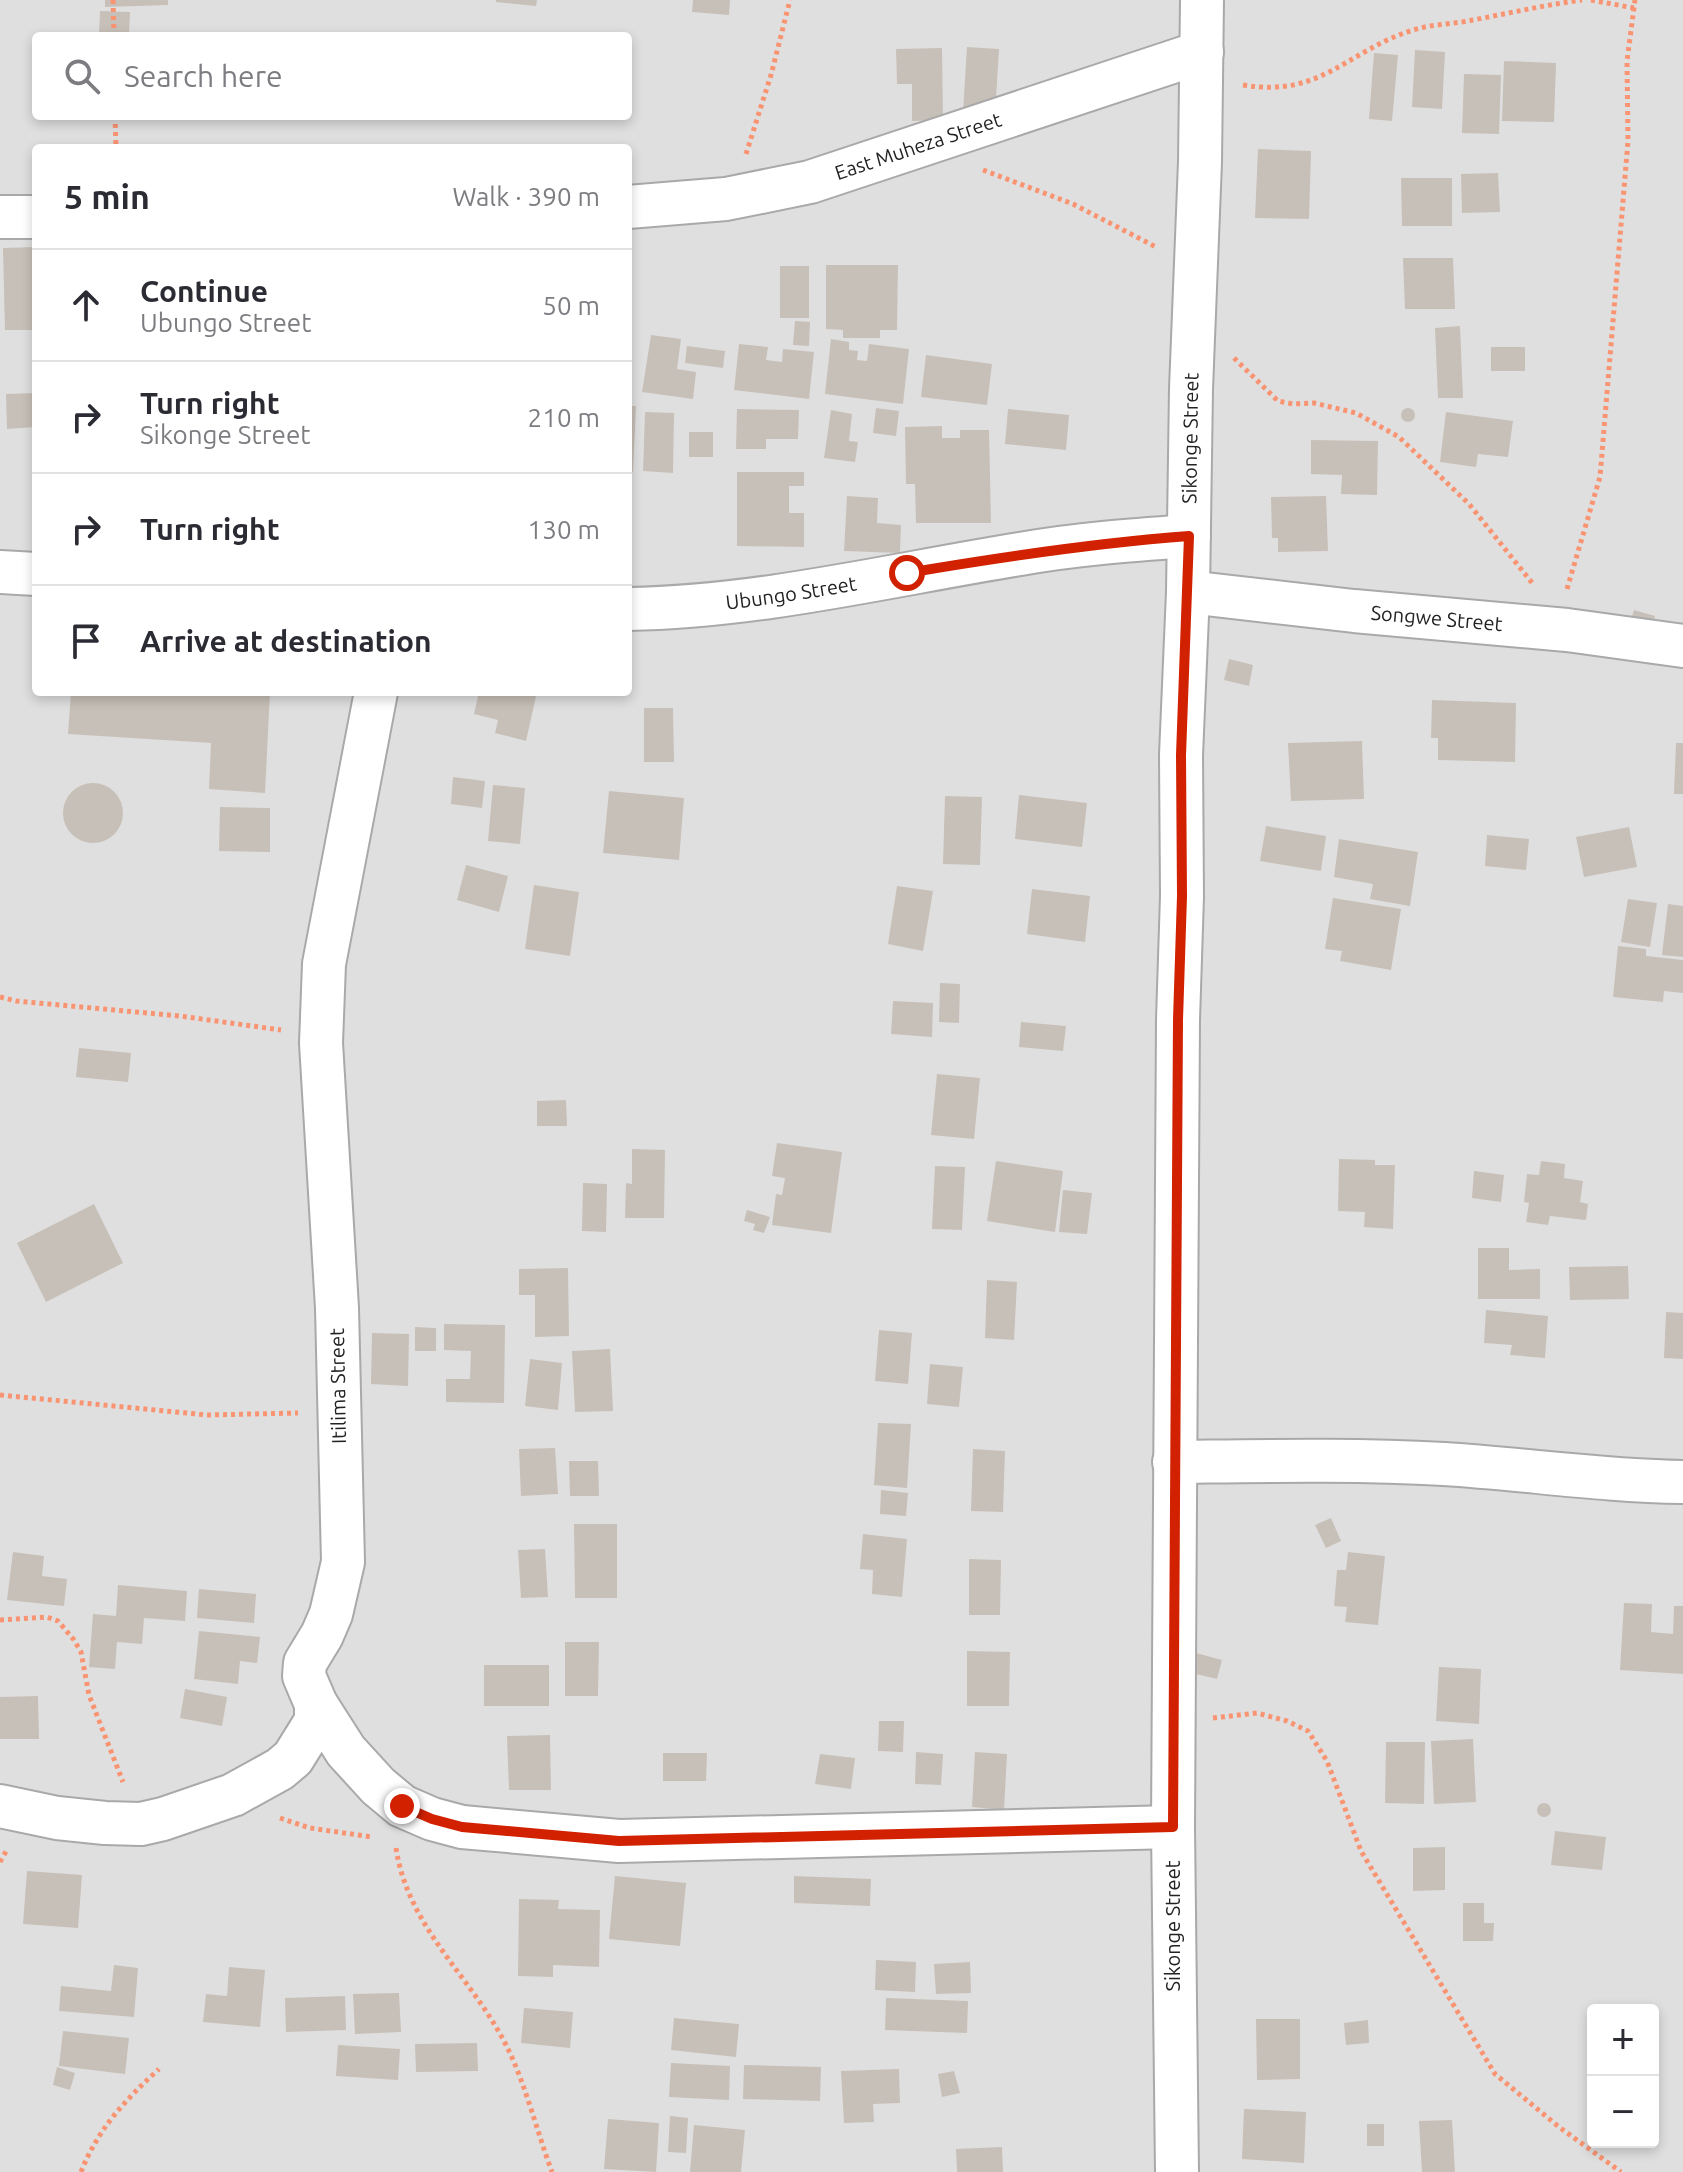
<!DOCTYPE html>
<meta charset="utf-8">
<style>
:root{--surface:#fff;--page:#f2f2f3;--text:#2b2b33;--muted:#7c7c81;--line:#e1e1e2}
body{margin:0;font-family:Ubuntu,sans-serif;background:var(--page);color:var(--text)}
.controls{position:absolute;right:24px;bottom:24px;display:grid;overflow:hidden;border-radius:8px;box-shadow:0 4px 12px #0003}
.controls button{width:72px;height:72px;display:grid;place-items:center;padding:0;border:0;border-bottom:2px solid var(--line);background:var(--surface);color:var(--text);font:40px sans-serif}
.stop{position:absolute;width:24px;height:24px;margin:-18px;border:6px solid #d22101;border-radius:50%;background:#fff}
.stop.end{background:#d22101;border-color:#fff;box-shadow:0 2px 8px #0008}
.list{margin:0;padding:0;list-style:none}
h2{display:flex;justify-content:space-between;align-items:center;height:104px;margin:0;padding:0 32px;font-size:34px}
h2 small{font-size:26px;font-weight:400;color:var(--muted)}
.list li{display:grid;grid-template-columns:52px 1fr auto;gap:24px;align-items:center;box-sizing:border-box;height:112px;padding:0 32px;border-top:2px solid var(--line)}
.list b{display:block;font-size:30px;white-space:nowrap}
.list p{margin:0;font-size:26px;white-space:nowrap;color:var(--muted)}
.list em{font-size:26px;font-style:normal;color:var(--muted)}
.icon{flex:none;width:44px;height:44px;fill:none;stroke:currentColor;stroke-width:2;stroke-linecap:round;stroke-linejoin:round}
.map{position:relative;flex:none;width:1683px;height:2172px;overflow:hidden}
.search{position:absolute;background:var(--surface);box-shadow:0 4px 12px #0003;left:32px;top:32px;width:600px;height:88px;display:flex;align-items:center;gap:20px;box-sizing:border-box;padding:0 28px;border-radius:8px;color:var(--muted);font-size:30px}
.panel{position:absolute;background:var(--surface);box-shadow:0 4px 12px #0003;left:32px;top:144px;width:600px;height:552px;border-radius:8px}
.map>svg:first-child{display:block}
.residential{fill:#e0dfdf;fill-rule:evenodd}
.building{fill:#c7c0b8}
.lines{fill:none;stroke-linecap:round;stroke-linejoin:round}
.minor-casing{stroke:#a9a9a9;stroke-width:46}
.path{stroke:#f99472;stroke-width:5;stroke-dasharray:4 4;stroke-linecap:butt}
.minor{stroke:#fff;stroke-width:42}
.route{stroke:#d22101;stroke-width:10}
.labels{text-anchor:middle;stroke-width:6;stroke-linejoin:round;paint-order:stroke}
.street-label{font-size:20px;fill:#222;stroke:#fff}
</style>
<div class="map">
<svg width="1683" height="2172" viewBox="0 0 1683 2172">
<rect width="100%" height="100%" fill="#f2f0e9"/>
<!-- residential -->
<path class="residential" d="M0 0H1683V2172H0ZM36 36H628V116H36ZM36 148H628V692H36ZM1593 2010H1653V2142H1593Z"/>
<!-- building -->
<g class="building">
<path d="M105 0H168V5L105 7Z"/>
<path d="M496 0H537L536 6 496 2Z"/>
<path d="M693 0H730L729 15 692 12Z"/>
<path d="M100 11 130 12 129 36H99Z"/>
<path d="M967 47 999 49 995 114 963 112Z"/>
<path d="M942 48 943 120 912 121V84H897L896 49Z"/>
<path d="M1415 50 1445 52 1442 109 1412 107Z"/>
<path d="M1374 53 1398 55 1392 121 1369 119Z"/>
<path d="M1504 61 1556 63 1554 122 1502 121Z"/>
<path d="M1464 74 1501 75 1499 134 1462 133Z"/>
<path d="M1258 149 1311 151 1309 219 1255 218Z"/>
<path d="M1498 173 1500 212 1462 213 1461 174Z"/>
<path d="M1401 178H1452V226H1402Z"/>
<path d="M36 247V330H5L3 248Z"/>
<path d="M1403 258H1453L1455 309H1405Z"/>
<path d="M826 265H898L897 330H880V338H843V330L826 329Z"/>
<rect x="780" y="266" width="29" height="52"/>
<path d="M795 321 810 322 809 346 793 345Z"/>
<path d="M1460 326 1463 398H1438L1435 328Z"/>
<path d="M651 335 681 339 677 369 696 372 693 399 642 392Z"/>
<path d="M831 339 849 342V350L858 351 857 360 867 361 869 344 909 349 903 404 825 394Z"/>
<path d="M739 344 768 347 766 360 782 362 783 349 814 352 809 399 734 390Z"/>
<path d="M687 346 725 351 723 368 685 363Z"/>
<rect x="1491" y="347" width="34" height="24"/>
<path d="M926 355 992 364 987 405 921 397Z"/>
<path d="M36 393V427L7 429 6 394Z"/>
<path d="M628 406H636L633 472 628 471Z"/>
<path d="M876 408 899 411 896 436 873 433Z"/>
<circle cx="1408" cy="415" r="7"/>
<path d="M737 409 799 410 798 439H766V449H736Z"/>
<path d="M1008 409 1069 415 1066 450 1005 444Z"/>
<path d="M831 410 852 414 849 441 858 442 855 462 824 458Z"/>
<path d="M645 412 674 413 673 473 643 471Z"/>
<path d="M1446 412 1513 421 1508 457 1478 454 1476 467 1440 462Z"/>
<path d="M942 426V438H960V430H989L991 523H916L915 484H906L905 427Z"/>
<rect x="689" y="432" width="24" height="25"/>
<path d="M1311 440 1378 441 1377 495 1341 494 1342 475 1311 474Z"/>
<path d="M737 472H804V486H789V513H804V547L737 546Z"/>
<path d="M847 496 878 498 877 523 901 525 900 553 844 551Z"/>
<path d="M1326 496 1328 551 1278 552V538H1272L1271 497Z"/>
<path d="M1634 610 1655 616 1647 641 1626 635Z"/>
<path d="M1229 659 1253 665 1249 686 1224 680Z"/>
<path d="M71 692H270L265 793 209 789 211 743 68 734Z"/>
<path d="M479 692H537L526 741 495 733 498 720 474 714Z"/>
<path d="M1432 700 1516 703 1515 762 1438 760V738H1431Z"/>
<path d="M644 708H673L674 762H644Z"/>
<path d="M1362 741 1364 799 1291 801 1288 743Z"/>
<path d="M1676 743H1683V794H1674Z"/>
<path d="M453 777 485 781 482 808 451 804Z"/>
<circle cx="93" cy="813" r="30"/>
<path d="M493 785 525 788 520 844 488 841Z"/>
<path d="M609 791 684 798 679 860 603 853Z"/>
<path d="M1019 795 1087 803 1082 847 1015 839Z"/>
<path d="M945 796 982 797 980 865 943 864Z"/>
<path d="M220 807 270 808V852L219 851Z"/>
<path d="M1266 826 1326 836 1321 871 1260 861Z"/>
<path d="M1629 827 1637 867 1584 877 1576 837Z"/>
<path d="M1487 835 1529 839 1526 870 1485 866Z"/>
<path d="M1339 839 1418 852 1410 906 1370 899 1373 884 1334 877Z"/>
<path d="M466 865 508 876 499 912 457 900Z"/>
<path d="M534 885 579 892 570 956 525 949Z"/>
<path d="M897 886 933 891 923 951 888 944Z"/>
<path d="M1032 889 1090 896 1085 942 1027 934Z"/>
<path d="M1333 898 1401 909 1391 970 1340 961 1342 951 1325 949Z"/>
<path d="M1628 899 1657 903 1650 947 1621 942Z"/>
<path d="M1668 904 1683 906V957L1662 955Z"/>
<path d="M1618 946 1646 949V956L1683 960V993L1664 991 1663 1002 1613 997Z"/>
<path d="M940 983 960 984 959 1023 939 1022Z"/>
<path d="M893 1001 933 1003 932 1037 891 1034Z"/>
<path d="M1021 1022 1066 1026 1063 1051 1019 1047Z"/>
<path d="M79 1048 131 1053 128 1082 76 1077Z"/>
<path d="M937 1074 980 1078 974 1139 931 1135Z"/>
<path d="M566 1100 567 1126H537V1101Z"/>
<path d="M777 1143 842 1152 831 1233 772 1225 776 1194 782 1195 785 1178 772 1176Z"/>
<path d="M632 1149 665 1150 664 1218H625L626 1183 632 1184Z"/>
<path d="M1339 1159 1375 1160V1165H1395L1393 1229 1364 1227 1365 1212 1338 1211Z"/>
<path d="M996 1161 1063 1171 1055 1232 987 1221Z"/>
<path d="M1541 1161 1565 1164 1564 1178 1583 1181 1580 1202 1588 1204 1586 1220 1550 1216 1548 1225 1526 1222 1529 1203 1524 1202 1527 1174 1539 1175Z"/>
<path d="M935 1166 965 1167 962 1230 932 1229Z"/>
<path d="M1474 1171 1504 1175 1501 1202 1472 1198Z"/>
<path d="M583 1183 607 1184 606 1232 582 1231Z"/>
<path d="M1063 1190 1092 1193 1087 1234 1059 1232Z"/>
<path d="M94 1204 123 1263 46 1302 17 1243Z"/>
<path d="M747 1210 770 1217 764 1233 753 1230 755 1224 744 1221Z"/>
<path d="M1478 1248H1509V1270L1540 1269V1299H1478Z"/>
<path d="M1628 1266 1629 1299 1570 1300 1569 1267Z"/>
<path d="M568 1268 569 1336 535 1337V1295H519V1269Z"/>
<path d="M987 1280 1017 1282 1014 1340 985 1338Z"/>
<path d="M1486 1310 1548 1316 1545 1358 1510 1355 1512 1345 1484 1343Z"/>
<path d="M1666 1312 1683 1313V1359L1664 1358Z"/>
<path d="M444 1324 505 1325 504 1403 446 1402V1379H470L471 1351 444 1350Z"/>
<path d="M415 1327 436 1328V1351H415Z"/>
<path d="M879 1330 912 1333 908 1384 875 1381Z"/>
<path d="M372 1333 409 1334 408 1386 371 1384Z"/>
<path d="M610 1349 613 1411 575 1412 572 1351Z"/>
<path d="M530 1359 562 1363 558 1410 525 1406Z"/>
<path d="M930 1364 963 1367 959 1407 927 1404Z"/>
<path d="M878 1423 911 1424 907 1488 874 1485Z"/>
<path d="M555 1448 558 1494 521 1496 519 1449Z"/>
<path d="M973 1449 1005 1451 1003 1512 971 1511Z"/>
<path d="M569 1461H598L599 1496H570Z"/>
<path d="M881 1490 908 1493 906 1516 880 1514Z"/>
<path d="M1331 1518 1341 1541 1326 1548 1315 1525Z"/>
<path d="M574 1524H617V1598H575Z"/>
<path d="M863 1534 907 1539 902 1597 872 1594 873 1570 860 1569Z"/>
<path d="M545 1549 548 1597 521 1598 518 1550Z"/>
<path d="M13 1552 44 1556 42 1576 67 1579 64 1606 7 1600Z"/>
<path d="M1348 1552 1385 1556 1378 1625 1345 1622 1347 1607 1334 1606 1337 1570H1346Z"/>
<path d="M969 1559 1001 1560 1000 1615H969Z"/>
<path d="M118 1585 187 1591 185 1621 144 1618 142 1644 117 1642 115 1669 89 1667 93 1614 116 1616Z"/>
<path d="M199 1589 256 1594 254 1623 197 1618Z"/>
<path d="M1624 1603 1652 1604 1651 1632 1673 1634 1674 1606H1683V1674L1620 1670Z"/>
<path d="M199 1631 260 1637 257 1663 240 1661 238 1684 194 1679Z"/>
<path d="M565 1642H599L598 1696H565Z"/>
<path d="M967 1651 1010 1652 1009 1706H967Z"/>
<path d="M1196 1653 1222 1660 1217 1679 1192 1673Z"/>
<rect x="484" y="1665" width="65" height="41"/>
<path d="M1439 1667 1481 1669 1479 1724 1436 1721Z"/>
<path d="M185 1689 227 1697 222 1726 180 1718Z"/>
<path d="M38 1696 39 1739H0V1697Z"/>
<path d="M879 1721H904L903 1752 878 1751Z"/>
<path d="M550 1735 551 1790H509L507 1736Z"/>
<path d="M1473 1739 1476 1802 1434 1804 1431 1741Z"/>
<path d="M1386 1742H1425L1424 1804 1385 1803Z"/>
<path d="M916 1752 943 1754 941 1785 915 1784Z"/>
<path d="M975 1752 1007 1754 1004 1810 972 1807Z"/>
<path d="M663 1753H707L706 1781H663Z"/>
<path d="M820 1754 855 1758 851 1789 815 1784Z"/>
<circle cx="1544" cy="1810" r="7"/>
<path d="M1555 1831 1606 1837 1602 1870 1551 1865Z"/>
<path d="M1445 1847V1890L1413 1891V1848Z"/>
<path d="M27 1871 82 1875 78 1928 23 1924Z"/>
<path d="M615 1876 686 1883 680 1946 609 1939Z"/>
<path d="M794 1876 871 1879 870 1906 794 1903Z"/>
<path d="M519 1899 559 1900 558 1909 600 1910 599 1967 553 1965V1977L518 1976Z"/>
<path d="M1463 1903H1484V1923H1494L1493 1941H1463Z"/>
<path d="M876 1960 916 1962 915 1992 875 1990Z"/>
<path d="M970 1962 971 1993 936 1994 934 1964Z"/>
<path d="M114 1965 138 1968 134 2017 59 2011 61 1986 111 1991Z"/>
<path d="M229 1967 265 1970 260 2027 203 2022 206 1994 227 1996Z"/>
<path d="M399 1993 401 2032 355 2034 353 1994Z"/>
<path d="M345 1996 346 2030 286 2032 285 1998Z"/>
<path d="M886 1998 968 2001 967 2033 885 2030Z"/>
<path d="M524 2008 573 2012 570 2048 521 2043Z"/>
<path d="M674 2018 739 2024 736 2057 671 2050Z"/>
<path d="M1256 2019H1300V2079L1257 2080Z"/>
<path d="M1368 2020 1369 2043 1346 2045 1344 2023Z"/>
<path d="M63 2031 129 2038 125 2074 59 2066Z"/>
<path d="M477 2043 478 2071 416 2072 415 2044Z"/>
<path d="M338 2045 400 2049 398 2080 336 2076Z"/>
<path d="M671 2063 730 2066 729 2100 669 2097Z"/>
<path d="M744 2065 821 2067 820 2101 743 2099Z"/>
<path d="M57 2067 75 2073 70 2090 53 2085Z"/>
<path d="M899 2069 900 2103 873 2104 874 2122 844 2123 841 2071Z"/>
<path d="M954 2071 960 2093 942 2097 938 2074Z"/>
<path d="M1244 2109 1306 2112 1304 2163 1242 2159Z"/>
<path d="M670 2116 688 2118 686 2153 668 2152Z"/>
<path d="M608 2119 659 2123 656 2172 604 2169Z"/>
<path d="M1452 2120 1455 2172H1422L1419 2121Z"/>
<rect x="1367" y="2124" width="17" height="22"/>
<path d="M694 2125 745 2130 741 2172H690Z"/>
<path d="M1002 2147 1003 2172H957L956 2149Z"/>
</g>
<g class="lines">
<!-- minor casing -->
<g class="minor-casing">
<g id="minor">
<path id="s1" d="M628 207 726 199 810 182 1202 52"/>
<path d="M0 217H36"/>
<path d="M0 572 36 574"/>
<path id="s2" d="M1188 592 1354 611 1567 630 1683 646"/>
<path id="s3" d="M628 609C759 607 890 575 1020 554 1076 544 1133 540 1189 536"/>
<path d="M1174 1462C1264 1461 1355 1459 1444 1464 1524 1469 1603 1481 1683 1482"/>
<path d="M316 1704 346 1751 378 1786 402 1806 432 1819 462 1827 619 1841 1173 1827"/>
<path d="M0 1806 57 1818 105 1823 141 1824 163 1819 233 1795 280 1769 293 1758 316 1721V1704L304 1676 305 1663 322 1635 331 1614 343 1562 337 1308 321 1043 324 964 376 692"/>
<path id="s4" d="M1177 2172 1173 1827 1178 1020 1182 896 1181 755 1188 592 1191 389 1200 162 1202 0"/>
</g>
</g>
<!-- path -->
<g class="path">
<path d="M113 0 114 36"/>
<path d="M1591 0 1634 8"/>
<path d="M1243 85C1322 98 1346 51 1413 30 1432 24 1454 24 1473 20 1510 13 1545 5 1582 0"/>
<path d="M115 116 116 148"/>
<path d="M746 154 771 75 790 0"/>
<path d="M983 170 1073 204 1156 247"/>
<path d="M1234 358 1278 401 1293 404 1314 403 1356 413 1399 437 1469 504 1533 584"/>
<path d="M1567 589 1600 477 1628 141 1627 61 1635 0"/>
<path d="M0 997 16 1001 180 1016 281 1030"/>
<path d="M0 1395 207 1415 298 1413"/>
<path d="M0 1620 47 1617 58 1621 74 1640 81 1652 89 1695 123 1782"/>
<path d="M1213 1718 1257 1713 1287 1721 1308 1731 1327 1761 1361 1851 1495 2074 1559 2127 1621 2172"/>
<path d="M280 1818 310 1828 372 1837"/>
<path d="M396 1848C408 1928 471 1976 506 2045 525 2082 537 2132 552 2172"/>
<path d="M0 1862 8 1848"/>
<path d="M81 2172C98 2129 125 2100 159 2069"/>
</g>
<!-- minor -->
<use href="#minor" class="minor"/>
</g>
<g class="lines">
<!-- route -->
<path class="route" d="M402 1806 432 1819 462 1827 619 1841 1173 1827 1178 1020 1182 896 1181 755 1189 536C1094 543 1001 557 907 573"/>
</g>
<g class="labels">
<!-- street labels -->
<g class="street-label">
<text dy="7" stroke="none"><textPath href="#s1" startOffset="298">East Muheza Street</textPath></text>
<text dy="7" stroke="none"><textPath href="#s4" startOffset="1734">Sikonge Street</textPath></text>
<text dy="7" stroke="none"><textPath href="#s3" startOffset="164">Ubungo Street</textPath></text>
<text dy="7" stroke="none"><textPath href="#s2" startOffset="250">Songwe Street</textPath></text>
<text transform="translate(338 1386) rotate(-91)" y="7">Itilima Street</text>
<text transform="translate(1173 1926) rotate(-90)" y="7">Sikonge Street</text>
</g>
</g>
</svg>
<div class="controls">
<button>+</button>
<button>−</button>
</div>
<div class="stop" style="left:907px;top:573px"></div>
<div class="stop end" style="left:402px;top:1806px"></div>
<div class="search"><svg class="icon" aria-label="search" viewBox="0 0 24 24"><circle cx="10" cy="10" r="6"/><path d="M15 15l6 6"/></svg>Search here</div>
<section class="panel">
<h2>5 min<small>Walk · 390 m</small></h2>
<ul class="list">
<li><svg class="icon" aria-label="ahead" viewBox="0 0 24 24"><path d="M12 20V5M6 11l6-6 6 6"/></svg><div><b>Continue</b><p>Ubungo Street</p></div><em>50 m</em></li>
<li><svg class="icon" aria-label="right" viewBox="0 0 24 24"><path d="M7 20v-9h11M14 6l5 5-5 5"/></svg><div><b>Turn right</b><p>Sikonge Street</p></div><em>210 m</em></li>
<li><svg class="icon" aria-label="right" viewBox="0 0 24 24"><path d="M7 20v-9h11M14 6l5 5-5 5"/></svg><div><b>Turn right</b></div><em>130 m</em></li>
<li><svg class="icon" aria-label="arrive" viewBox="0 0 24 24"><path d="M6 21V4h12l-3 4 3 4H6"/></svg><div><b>Arrive at destination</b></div></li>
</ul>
</section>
</div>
